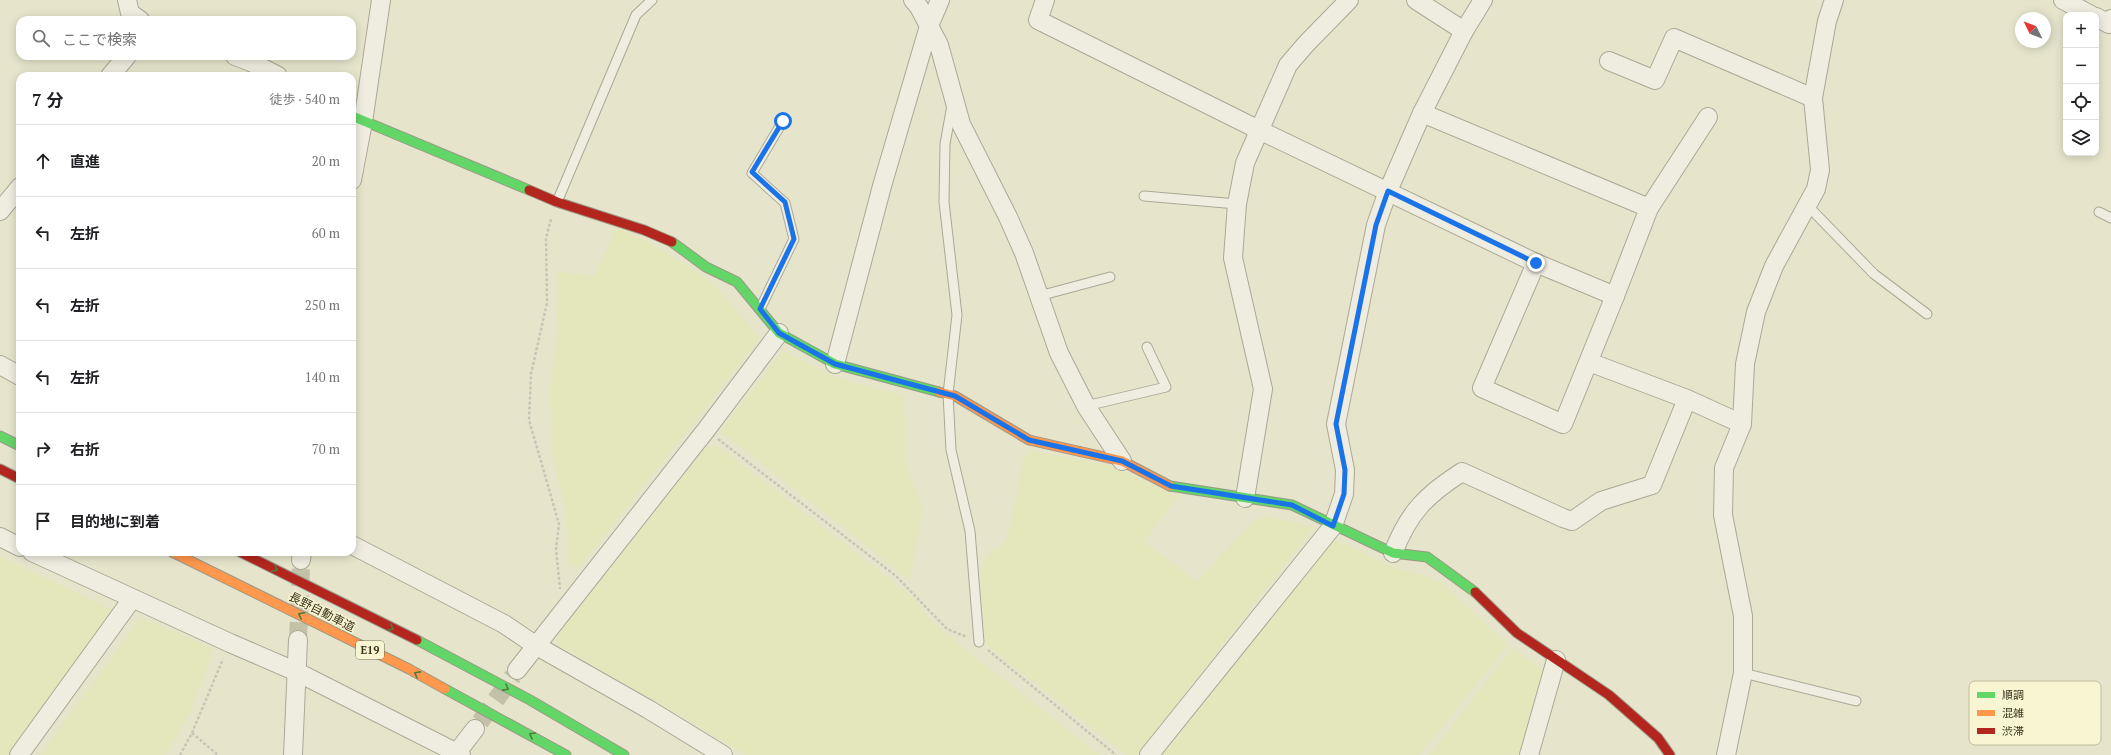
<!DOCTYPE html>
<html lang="ja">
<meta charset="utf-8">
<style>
:root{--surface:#fff;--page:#f2f2f2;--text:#202124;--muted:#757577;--line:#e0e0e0}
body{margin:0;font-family:"PT Serif","Noto Sans JP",serif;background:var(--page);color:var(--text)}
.controls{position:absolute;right:12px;top:12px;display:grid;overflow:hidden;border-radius:8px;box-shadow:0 2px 10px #0003}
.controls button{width:36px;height:36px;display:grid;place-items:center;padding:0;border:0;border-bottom:1px solid var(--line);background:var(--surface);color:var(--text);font:20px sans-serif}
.compass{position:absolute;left:2015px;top:12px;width:36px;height:36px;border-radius:50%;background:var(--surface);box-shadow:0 2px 10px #0003;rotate:313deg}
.stop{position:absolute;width:12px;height:12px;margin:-9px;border:3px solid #1a73e8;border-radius:50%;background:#fff}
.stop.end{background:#1a73e8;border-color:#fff;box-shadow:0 1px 4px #0008}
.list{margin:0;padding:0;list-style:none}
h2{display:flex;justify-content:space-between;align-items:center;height:52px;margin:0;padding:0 16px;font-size:17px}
h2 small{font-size:13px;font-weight:400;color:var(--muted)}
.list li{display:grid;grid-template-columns:26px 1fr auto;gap:12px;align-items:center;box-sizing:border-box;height:72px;padding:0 16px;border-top:1px solid var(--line)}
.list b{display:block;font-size:15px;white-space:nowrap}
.list em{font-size:13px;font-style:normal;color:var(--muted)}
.icon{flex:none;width:22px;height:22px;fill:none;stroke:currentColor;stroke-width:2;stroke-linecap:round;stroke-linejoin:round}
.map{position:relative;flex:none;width:2111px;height:755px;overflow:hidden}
.search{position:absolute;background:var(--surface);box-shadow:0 2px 10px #0003;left:16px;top:16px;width:340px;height:44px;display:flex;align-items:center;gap:10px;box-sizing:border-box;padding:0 14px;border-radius:12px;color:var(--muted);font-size:15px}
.panel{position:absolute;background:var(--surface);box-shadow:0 2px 10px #0003;left:16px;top:72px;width:340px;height:484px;border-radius:12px}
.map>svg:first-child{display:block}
.farmland{fill:#e4e7bc}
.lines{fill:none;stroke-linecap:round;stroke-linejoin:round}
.street-tunnel{stroke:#c4c1a9;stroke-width:18;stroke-dasharray:18 9;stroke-linecap:butt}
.lane-casing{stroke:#aba896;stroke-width:11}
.street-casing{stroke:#aba896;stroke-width:20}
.fast-casing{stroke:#9b9886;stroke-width:11}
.slow-casing{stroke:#9b9886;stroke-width:11}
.jam-casing{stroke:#9b9886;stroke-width:11}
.path{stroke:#c7c5b5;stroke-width:2.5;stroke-dasharray:3 2;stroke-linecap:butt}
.lane{stroke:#eeeddf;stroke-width:9}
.street{stroke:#eeeddf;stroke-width:18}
.fast{stroke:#63d668;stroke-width:9}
.slow{stroke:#ff974d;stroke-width:9}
.jam{stroke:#b3261e;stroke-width:9}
.oneway{stroke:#4d7c3f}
.route{stroke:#1a73e8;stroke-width:5}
.labels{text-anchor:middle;stroke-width:3;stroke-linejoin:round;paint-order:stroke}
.shield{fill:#f8f6d2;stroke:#746e53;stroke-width:1}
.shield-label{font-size:11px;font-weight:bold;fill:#3b331d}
.street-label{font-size:12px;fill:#3b331d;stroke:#f8f6d2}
.key{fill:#f8f6d2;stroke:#bfbc9c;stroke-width:1}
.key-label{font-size:11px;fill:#3b331d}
</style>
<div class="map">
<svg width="2111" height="755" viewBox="0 0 2111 755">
<rect width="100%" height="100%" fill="#e6e5cc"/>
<!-- farmland -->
<g class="farmland">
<path d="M616 227 648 241 711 282 760 338 578 569 568 565 566 513 552 455 550 392 558 327V272L595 276Z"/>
<path d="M783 351 837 378 904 396 906 465 923 508 910 580 720 431Z"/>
<path d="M707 446H718L912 596 930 619 960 645 1100 755H745L687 719 557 645V636Z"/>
<path d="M1028 450 1117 467 1177 497 1144 542 1197 581 1252 522 1268 516 1314 527 1137 755H1126L986 645 981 589V569L987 555 1005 542 1011 523 1022 462Z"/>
<path d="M1335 539 1379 561 1401 570 1421 574 1443 584 1508 645 1419 755H1163Z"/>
<path d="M0 556 115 611 10 755H0Z"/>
<path d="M141 617 214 649 192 708 166 755H40Z"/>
<path d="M1512 648 1546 672 1533 698 1538 705 1523 755H1429Z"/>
</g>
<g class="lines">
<!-- street-tunnel -->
<g class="street-tunnel">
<path d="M298 640 301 569"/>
<path d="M480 722 513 676"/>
</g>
<!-- lane casing -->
<g class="lane-casing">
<g id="lane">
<path d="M952 105 945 144 944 202 957 315 948 394 951 450 970 531 979 642"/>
<path d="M1144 196 1237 204"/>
<path d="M557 202 636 15 652 0"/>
<path d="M1807 205 1874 274 1927 314"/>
<path d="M2099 212 2111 218"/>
<path d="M1039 296 1110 277"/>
<path d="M760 309 794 239 785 203 752 173 783 121"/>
<path d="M1086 406 1166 387 1147 347"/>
<path d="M1743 673 1856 701"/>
</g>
</g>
<!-- street casing -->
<g class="street-casing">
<g id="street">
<path d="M127 0 130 13 140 20"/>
<path d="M913 0 919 7 939 45 961 124 1008 217 1024 253 1059 353 1086 406 1122 461"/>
<path d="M1045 0 1038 20 1259 130 1536 263 1615 296 1649 208 1422 113"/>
<path d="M1416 0 1464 31"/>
<path d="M2063 0 2091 15"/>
<path d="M2096 17 2109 24 2111 19"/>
<path d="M235 56 251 62 278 76"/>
<path d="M1609 61 1655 80 1674 38 1813 98"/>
<path d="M110 76 127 56"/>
<path d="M352 180 363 122 381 0"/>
<path d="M1649 208 1708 117"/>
<path d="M0 211 20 187"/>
<path d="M1536 263 1482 388 1563 424 1615 296"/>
<path d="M1589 362 1687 399 1742 424"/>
<path d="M835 364 882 186 929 26 940 0"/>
<path d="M0 365 20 376"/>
<path d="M1245 498 1263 389 1233 258 1237 204 1245 163 1288 65 1306 44 1349 0"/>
<path d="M0 537 20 547"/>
<path d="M352 545 504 624 535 645 648 709 723 755"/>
<path d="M32 552 230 643 297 672 461 755"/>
<path d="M1393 553C1409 512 1426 495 1462 472L1563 518 1572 521 1601 501 1652 485 1687 399"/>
<path d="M301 560 302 552"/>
<path d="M517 670 706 430 779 333"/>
<path d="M19 755 132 599"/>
<path d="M293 755 298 640"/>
<path d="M455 755 475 729"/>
<path d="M1149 755 1333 526 1344 494 1345 470 1336 424 1376 225 1388 191 1422 113 1464 31 1483 0"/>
<path d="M1529 755 1556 660"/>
<path d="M1726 755 1743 673V616L1723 515 1724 468 1742 424 1745 364 1756 312 1774 266 1816 189 1820 170 1813 98 1827 21 1834 0"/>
</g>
</g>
<!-- fast casing -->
<g class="fast-casing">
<g id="fast">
<path d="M352 116 529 190"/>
<path d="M672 242 706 267 737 282 779 333 835 364 939 392"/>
<path d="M0 436 20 446"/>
<path d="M1170 486 1292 505 1393 553 1427 557 1475 592"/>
<path d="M417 640 530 700 624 755"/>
<path d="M445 689 566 755"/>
</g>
</g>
<!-- slow casing -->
<g class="slow-casing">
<g id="slow">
<path d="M939 392 955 396 1029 440 1122 461 1170 486"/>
<path d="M172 552 409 669 445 689"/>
</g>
</g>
<!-- jam casing -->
<g class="jam-casing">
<g id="jam">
<path d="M529 190 557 202 644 230 672 242"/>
<path d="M0 469 20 479"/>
<path d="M240 552 417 640"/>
<path d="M1475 592 1517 633 1609 695 1658 738 1670 755"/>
</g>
</g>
<!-- path -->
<g class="path">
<path d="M551 219 546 238 547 303 531 374 529 420 559 524 556 549 560 589"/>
<path d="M718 439 896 576 947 629 967 637"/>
<path d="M988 650 1116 755"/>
<path d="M192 733 218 755"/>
<path d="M180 755 192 733 223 659"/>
</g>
<!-- lane -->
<use href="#lane" class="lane"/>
<!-- street -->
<use href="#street" class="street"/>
<!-- fast -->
<use href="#fast" class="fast"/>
<!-- slow -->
<use href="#slow" class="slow"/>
<!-- jam -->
<use href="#jam" class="jam"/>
</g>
<!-- one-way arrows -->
<defs><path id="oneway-chevron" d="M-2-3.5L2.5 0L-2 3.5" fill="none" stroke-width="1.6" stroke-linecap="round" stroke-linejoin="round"/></defs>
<g class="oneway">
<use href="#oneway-chevron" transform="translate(275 569) rotate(26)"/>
<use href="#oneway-chevron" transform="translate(301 615) rotate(-153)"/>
<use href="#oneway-chevron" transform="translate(391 628) rotate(27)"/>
<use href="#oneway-chevron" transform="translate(417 674) rotate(-152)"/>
<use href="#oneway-chevron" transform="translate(506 688) rotate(28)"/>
<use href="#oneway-chevron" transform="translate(532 735) rotate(-150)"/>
</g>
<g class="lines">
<!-- route -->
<path class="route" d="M783 121 752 172 785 202 794 239 760 309 779 333 835 364 955 396 1029 440 1122 461 1171 486 1292 505 1333 526 1344 494 1345 470 1336 424 1376 225 1388 191 1536 263"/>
</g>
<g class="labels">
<!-- shield labels -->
<rect class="shield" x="356" y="641" width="28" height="18" rx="3"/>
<g class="shield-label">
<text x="370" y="654">E19</text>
</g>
<!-- street labels -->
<g class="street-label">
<text transform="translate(322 612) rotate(27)" y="4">長野自動車道</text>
</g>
</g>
<!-- legend -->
<rect x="1969" y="681" width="132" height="64" rx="6" class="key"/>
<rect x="1977" y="692" width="18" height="6" fill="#63d668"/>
<rect x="1977" y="710" width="18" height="6" fill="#ff974d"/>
<rect x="1977" y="728" width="18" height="6" fill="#b3261e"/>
<g class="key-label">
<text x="2002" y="699">順調</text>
<text x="2002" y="717">混雑</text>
<text x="2002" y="735">渋滞</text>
</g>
</svg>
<div class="controls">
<button>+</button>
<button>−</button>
<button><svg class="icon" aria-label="locate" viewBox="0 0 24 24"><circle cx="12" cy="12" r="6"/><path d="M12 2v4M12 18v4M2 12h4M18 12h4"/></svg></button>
<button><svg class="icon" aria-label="layers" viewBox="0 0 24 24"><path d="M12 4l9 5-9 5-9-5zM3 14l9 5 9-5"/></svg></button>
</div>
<svg class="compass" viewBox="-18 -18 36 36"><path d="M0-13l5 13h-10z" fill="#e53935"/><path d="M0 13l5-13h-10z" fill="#757577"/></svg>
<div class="stop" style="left:783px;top:121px"></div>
<div class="stop end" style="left:1536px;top:263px"></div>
<div class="search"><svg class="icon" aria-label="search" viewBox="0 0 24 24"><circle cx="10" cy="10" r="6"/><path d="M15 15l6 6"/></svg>ここで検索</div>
<section class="panel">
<h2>7 分<small>徒歩 · 540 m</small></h2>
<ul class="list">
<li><svg class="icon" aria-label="ahead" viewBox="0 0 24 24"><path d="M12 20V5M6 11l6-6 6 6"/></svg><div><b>直進</b></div><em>20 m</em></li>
<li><svg class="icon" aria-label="left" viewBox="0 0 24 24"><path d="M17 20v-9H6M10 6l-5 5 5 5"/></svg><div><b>左折</b></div><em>60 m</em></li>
<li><svg class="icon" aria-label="left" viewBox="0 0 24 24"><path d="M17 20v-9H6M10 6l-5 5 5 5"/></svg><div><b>左折</b></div><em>250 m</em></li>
<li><svg class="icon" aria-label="left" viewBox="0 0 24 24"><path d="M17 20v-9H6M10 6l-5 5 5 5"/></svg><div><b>左折</b></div><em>140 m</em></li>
<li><svg class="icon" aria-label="right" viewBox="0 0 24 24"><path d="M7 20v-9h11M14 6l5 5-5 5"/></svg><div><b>右折</b></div><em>70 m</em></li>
<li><svg class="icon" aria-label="arrive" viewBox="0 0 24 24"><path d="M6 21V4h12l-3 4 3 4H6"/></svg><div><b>目的地に到着</b></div></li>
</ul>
</section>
</div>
